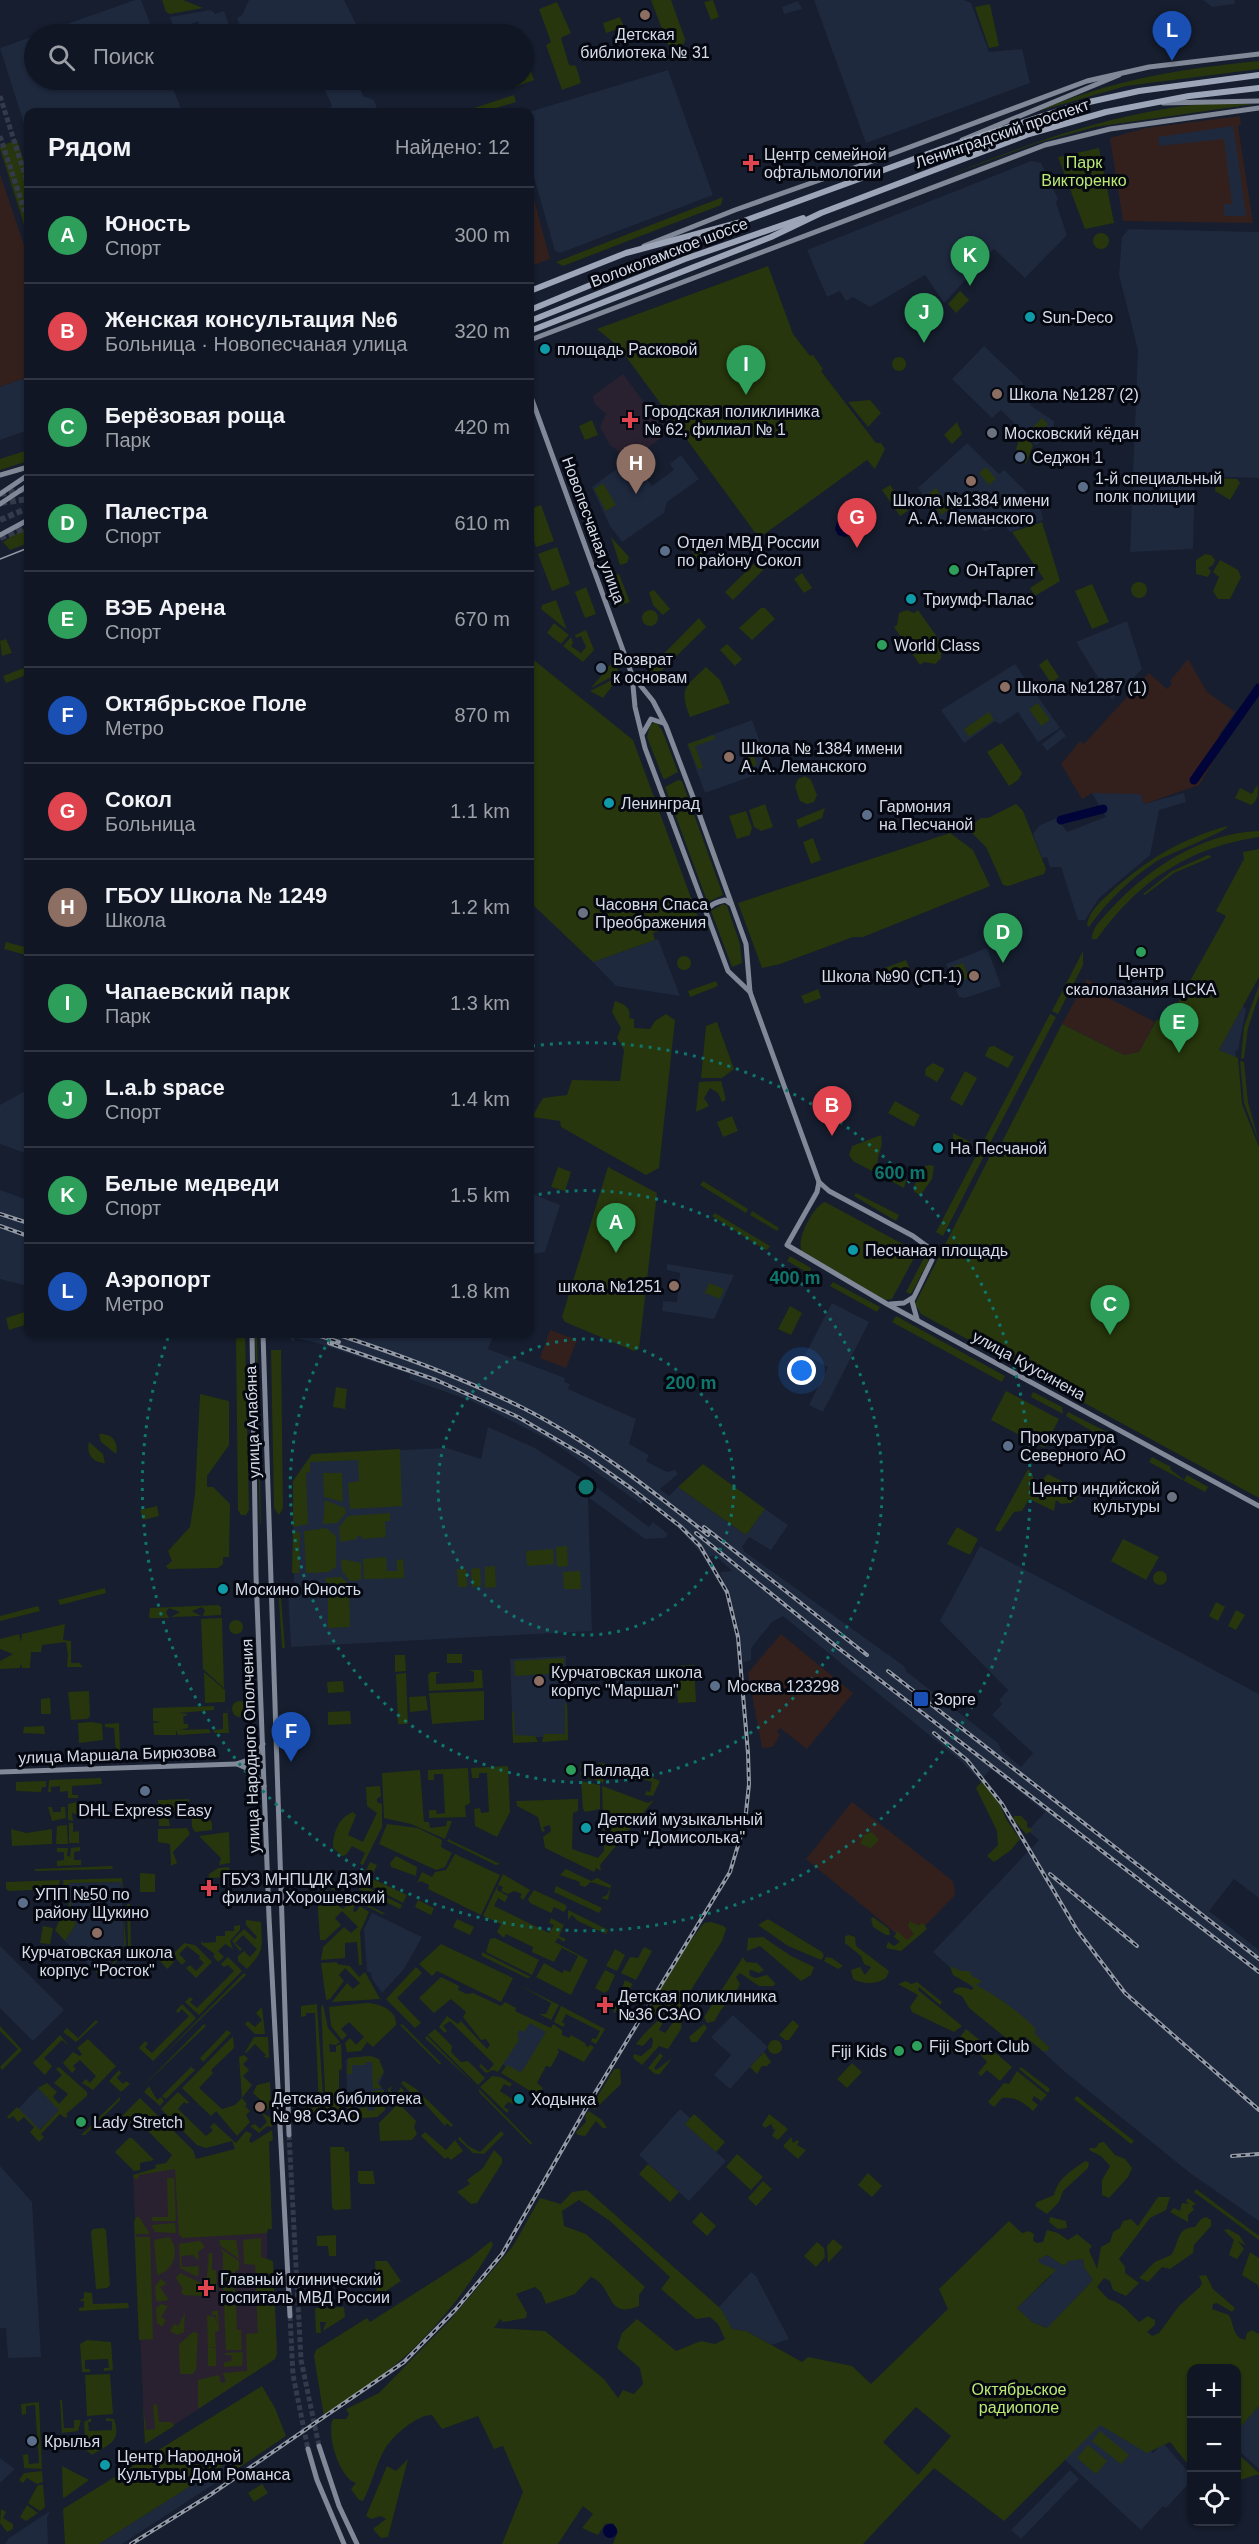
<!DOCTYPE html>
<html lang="ru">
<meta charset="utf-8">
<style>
:root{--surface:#101623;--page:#191f2b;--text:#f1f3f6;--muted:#9c9fa6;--line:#303541;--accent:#95cc3a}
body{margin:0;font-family:Arial,sans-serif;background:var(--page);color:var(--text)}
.controls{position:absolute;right:18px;bottom:18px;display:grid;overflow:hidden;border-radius:12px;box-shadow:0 2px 4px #0004}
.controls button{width:54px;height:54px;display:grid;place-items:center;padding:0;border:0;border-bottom:2px solid var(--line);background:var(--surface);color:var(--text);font:30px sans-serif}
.you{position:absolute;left:802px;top:1371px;width:21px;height:21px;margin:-15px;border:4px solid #fff;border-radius:50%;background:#1a73e8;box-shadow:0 0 0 9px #1a73e833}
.badge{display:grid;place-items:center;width:39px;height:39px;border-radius:50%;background:var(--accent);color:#fff;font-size:20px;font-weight:700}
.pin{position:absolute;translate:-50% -50px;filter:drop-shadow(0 2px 3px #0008)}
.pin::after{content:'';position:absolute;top:32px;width:21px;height:18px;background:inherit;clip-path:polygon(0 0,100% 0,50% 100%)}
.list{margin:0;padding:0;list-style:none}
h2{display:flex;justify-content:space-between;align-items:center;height:78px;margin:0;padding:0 24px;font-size:26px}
h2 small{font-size:20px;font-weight:400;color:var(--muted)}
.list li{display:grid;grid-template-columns:39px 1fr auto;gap:18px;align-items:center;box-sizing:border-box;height:96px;padding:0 24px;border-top:2px solid var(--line)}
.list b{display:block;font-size:22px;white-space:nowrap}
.list p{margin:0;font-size:20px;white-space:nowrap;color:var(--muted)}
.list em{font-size:20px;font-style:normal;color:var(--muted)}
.icon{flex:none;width:33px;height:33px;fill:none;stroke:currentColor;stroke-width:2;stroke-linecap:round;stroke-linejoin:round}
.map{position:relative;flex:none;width:1259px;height:2544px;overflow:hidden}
.search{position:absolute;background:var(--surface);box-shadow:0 2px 4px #0004;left:24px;top:24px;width:510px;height:66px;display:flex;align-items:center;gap:15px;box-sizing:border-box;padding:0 21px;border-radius:33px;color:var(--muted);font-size:22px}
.panel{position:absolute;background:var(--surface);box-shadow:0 2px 4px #0004;left:24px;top:108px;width:510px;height:1230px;border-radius:12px}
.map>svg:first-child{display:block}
.commercial{fill:#33201d}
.built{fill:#1e293e}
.medical{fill:#2a2130}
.green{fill:#27360c;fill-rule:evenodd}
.water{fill:#000438}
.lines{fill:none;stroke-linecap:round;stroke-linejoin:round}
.river{stroke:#000438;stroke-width:9}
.secondary-tunnel{stroke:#333a4b;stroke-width:5;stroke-dasharray:5 2.5;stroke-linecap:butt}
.primary-tunnel{stroke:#333a4b;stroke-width:6;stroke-dasharray:6 3;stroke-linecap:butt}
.secondary{stroke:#818897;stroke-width:5}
.primary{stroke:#9da6b9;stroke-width:6}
.tram{stroke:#939aa7;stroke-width:1.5}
.rail-casing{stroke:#939aa7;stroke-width:4}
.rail{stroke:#050810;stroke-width:1.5;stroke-dasharray:4.5;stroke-linecap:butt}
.secondary-bridge{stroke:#818897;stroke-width:5}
.ring{fill:none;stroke:#0f766e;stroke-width:3;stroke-dasharray:3 6}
.education-dot{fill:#8d6e63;stroke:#050810;stroke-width:2}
.health-dot{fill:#e0444e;stroke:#050810;stroke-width:2}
.culture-dot{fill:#0f9aa8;stroke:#050810;stroke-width:2}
.worship-dot{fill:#6b7280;stroke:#050810;stroke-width:2}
.service-dot{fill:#5c6f8a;stroke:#050810;stroke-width:2}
.leisure-dot{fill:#2e9e5b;stroke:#050810;stroke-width:2}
.transit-dot{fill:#1a4fb4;stroke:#050810;stroke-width:2}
.labels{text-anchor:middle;stroke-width:6;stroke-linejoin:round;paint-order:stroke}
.poi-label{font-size:16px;fill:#d6dce7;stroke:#050810;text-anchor:start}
.street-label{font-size:16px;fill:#d6dce7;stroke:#050810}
.park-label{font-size:16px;fill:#bae974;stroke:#050810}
.centre{fill:#0f766e;stroke:#050810;stroke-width:3}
.ring-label{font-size:18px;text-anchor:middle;font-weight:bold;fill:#0f766e;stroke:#050810;stroke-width:6;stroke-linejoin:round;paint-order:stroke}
</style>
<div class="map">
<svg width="1259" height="2544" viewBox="0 0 1259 2544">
<rect width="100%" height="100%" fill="#161e2f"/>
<!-- commercial -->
<g class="commercial">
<path d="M1240 116 1241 125 1238 126 1253 223 1123 221 1110 138 1146 128Z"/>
<path d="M0 174 28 257V377L0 387Z"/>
<path d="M530 185 550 259 530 266Z"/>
<path d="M1188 659 1207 692 1235 712 1219 735 1226 740 1199 785 1144 804 1092 793 1082 799 1061 764 1080 741 1084 744 1149 673 1167 689 1172 684 1170 681Z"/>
<path d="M1087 979 1098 985 1095 991 1155 1022 1139 1052 1124 1055 1062 1024Z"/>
<path d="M550 1330 577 1340 566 1368 540 1358Z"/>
<path d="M781 1634 853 1693 807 1749 780 1728 777 1732 780 1735 773 1747 762 1748 748 1673Z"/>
<path d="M852 1802 953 1881 955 1895 908 1943 806 1859Z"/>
</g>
<!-- built -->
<g class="built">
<path d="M135 0H141L154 34H39Z"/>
<path d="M249 0H344L361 34H243L237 18 242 15Z"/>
<path d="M814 0H964L971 3 989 52 1022 49 1030 83 866 143Z"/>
<path d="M1203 0H1235L1234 4 1212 7Z"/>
<path d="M798 1 802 9 784 14 782 7Z"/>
<path d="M211 10 215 14 224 11 232 34H204L198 21 175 31 170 17Z"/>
<path d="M34 36V80H170L181 109 172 112H28V136L0 48Z"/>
<path d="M668 70 713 195 560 253 555 251 530 163 529 112Z"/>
<path d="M345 80H357L363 96 374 100 378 112H330L329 108 332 106 324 88Z"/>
<path d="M1233 126 1237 151 1246 216H1224V204H1232L1224 139 1159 146 1158 137Z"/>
<path d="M1031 161 1041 163 1058 199 1056 203 1067 235 1025 278 994 249 944 303 925 275 870 307 853 297 846 301 840 291 827 297 807 250Z"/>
<path d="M1129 229 1259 232V478L1195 476 1193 549 1130 552 1138 350 1119 275 1122 237Z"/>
<path d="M984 346 1022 382 1031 406 1054 421 1053 435 1036 445 1001 410 992 418 952 379Z"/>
<path d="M28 377V430L0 440V387Z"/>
<path d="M967 443 999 474 1004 470 1039 504 1043 520 1010 532 1004 525 985 531 966 511 945 526 918 488Z"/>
<path d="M681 455 699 479 667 502 664 513 622 542 610 526 592 487 625 463 639 483 646 478 652 486 674 470 670 464Z"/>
<path d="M1127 621 1142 669 1112 700 1076 642Z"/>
<path d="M1015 664 1060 728 1038 742 1018 712 1000 724 995 721 964 743 941 710Z"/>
<path d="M752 720 770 770 705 793 687 744Z"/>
<path d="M1061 729 1066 736 1047 751 1042 744Z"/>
<path d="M1092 793 1140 794 1144 804 1184 793 1186 802 1159 810 1150 855 1099 898 1085 920H1078L1061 867H1050L1047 857 1042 858 1033 834 1040 825 1057 818 1067 832 1106 817Z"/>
<path d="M658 939 680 996 616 986 593 962Z"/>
<path d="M987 948 1001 986 965 998 959 997 946 964Z"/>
<path d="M1243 1006 1246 1009 1238 1050 1235 1051 1236 1058 1219 1050Z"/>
<path d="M25 1091 28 1097V1152L25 1153 0 1144V1105Z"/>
<path d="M0 1190 28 1200V1286L0 1279Z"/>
<path d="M530 1193 560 1205 545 1252 530 1254Z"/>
<path d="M667 1264 734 1275 714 1319 662 1311 663 1301 677 1302 680 1273 667 1270Z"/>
<path d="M832 1303 869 1322 823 1412 809 1405 828 1367 805 1355Z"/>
<path d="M282 1334H494L488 1349 565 1378 564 1382 570 1384 568 1389 636 1419 629 1444 649 1455 646 1461 653 1465 667 1472 675 1470 678 1474 660 1489 669 1496 678 1487 746 1535 765 1509 788 1525 771 1550 749 1537 742 1547 745 1552 904 1666 907 1672 998 1743 1002 1751 1021 1767 1033 1753 992 1715 1002 1704 999 1700 1008 1690 940 1621 980 1546 1259 1694V1898L1234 1879 1209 1911 1259 1950V2221L1190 2173 1065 2072 933 1952 1039 1840 1028 1831 1045 1812 991 1769 980 1781 961 1761 783 1616 772 1622 751 1648V1660L743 1662 738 1624 720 1572 732 1571 716 1556 704 1557 679 1528 644 1500 641 1504 553 1442 472 1401 409 1379 410 1374 314 1342 295 1338 294 1342Z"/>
<path d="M488 1427 535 1448 599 1489 649 1527 653 1522 668 1534 665 1538 645 1539 588 1497 592 1631 291 1647 288 1591 294 1590 293 1481 312 1454 447 1448 481 1459Z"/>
<path d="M566 1656 568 1736 513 1738 510 1659Z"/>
<path d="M641 1677 642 1697 616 1698V1678Z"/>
<path d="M121 1882 124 1947 104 1967 95 1971 65 1941 76 1924 71 1917 68 1883Z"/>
<path d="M372 1913 422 1937 404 1969 382 1993 372 1979 371 1973 367 1971 364 1929Z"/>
<path d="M0 1946 64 2010 33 2041 0 2008Z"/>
<path d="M514 2012 555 2035 536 2083 505 2066 491 2052Z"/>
<path d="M733 2015 768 2047 730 2089 714 2075 731 2055 711 2037Z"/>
<path d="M370 2056 379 2059 384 2072 379 2085 384 2090 385 2110 377 2117 348 2119 346 2061 348 2058Z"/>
<path d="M38 2088 60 2110 39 2130 18 2109Z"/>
<path d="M680 2109 690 2118 685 2124 726 2161 689 2201 639 2155Z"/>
<path d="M0 2166 32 2202 41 2357 8 2358 6 2328H0Z"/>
<path d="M1047 2255 1064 2266 1068 2260 1083 2259 1084 2267 1093 2280 1048 2328 1032 2322 1017 2308 1051 2276 1052 2268 1042 2266 1038 2260Z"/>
<path d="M751 2272 756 2276 789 2339 772 2345 746 2331 732 2329 718 2308Z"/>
<path d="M1259 2406V2469L1237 2449 1236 2431Z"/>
<path d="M1106 2410 1153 2453 1163 2443 1191 2475V2481L1166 2508 1163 2506 1141 2530 1065 2460Z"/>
<path d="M0 2458 15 2469 0 2483Z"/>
<path d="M231 2460 237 2469 122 2544H99Z"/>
<path d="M1070 2470 1079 2479 1021 2539 1011 2530Z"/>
<path d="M50 2511 47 2518 48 2544H5L9 2538Z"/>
</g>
<!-- medical -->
<g class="medical">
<path d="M623 374 667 434 621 466 617 461 621 453 610 445 600 427 606 414 595 404 593 396Z"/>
<path d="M235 2149 272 2229H267V2261H273L277 2354 275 2359 145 2444 133 2175Z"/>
</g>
<!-- green -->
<g class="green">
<path d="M162 0H183L203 8 170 14 166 12Z"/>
<path d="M651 0H671L685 39 684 44 678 48 668 45Z"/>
<path d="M713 0 719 17 711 20 704 2Z"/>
<path d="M557 2 571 33 561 38 569 65 576 66 581 83 562 90 546 45 551 42 539 9Z"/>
<path d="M990 4 999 46 989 48 975 7Z"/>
<path d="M620 17 624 27 606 33 603 23Z"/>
<path d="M524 52 534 80 515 87 512 80H524Z"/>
<path d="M1259 61V69L1126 86 1035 112C1112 80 1177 69 1259 61Z"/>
<path d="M514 95 516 102 483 112H472L471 109Z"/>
<path d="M1209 103 1254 104 1095 127 1037 143 945 177C1032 142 1115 112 1209 103Z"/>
<path d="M17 140 28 174V237L0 149V146Z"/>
<path d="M1099 148 1114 223 1085 229 1058 157Z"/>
<path d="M723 197 721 205 563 266 556 262Z"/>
<circle cx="1101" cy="241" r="8"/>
<path d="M768 266 793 334 810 356 813 355 823 369 821 371 876 443H881L885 449 875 469 867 460 759 538 619 347 597 329Z"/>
<path d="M960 291 969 300 956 313 948 304Z"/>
<circle cx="919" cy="309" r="7"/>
<circle cx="899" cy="364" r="7"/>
<path d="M870 400 881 413 868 427 848 402Z"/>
<path d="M1042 418 1048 424 1035 437 1029 431Z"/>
<path d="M592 420 598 435 585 440 579 426Z"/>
<path d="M957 422 962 434 952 444 944 435Z"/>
<path d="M1014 425 1033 445 1026 464 1016 449 1019 440 1010 431Z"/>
<path d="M28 450V461L0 470V459Z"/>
<path d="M986 467 996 479 989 485 979 473Z"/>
<path d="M1216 478 1237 479 1240 483 1230 500 1215 491Z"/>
<path d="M603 483 616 505 606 511 594 489Z"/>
<path d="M890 485 908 511 900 516 882 490Z"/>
<path d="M936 488 950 509 941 515 927 495Z"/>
<path d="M541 505 554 541 536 547 530 529V509Z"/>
<path d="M1042 522 1060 581 1035 596 1030 588 1044 579 1012 532Z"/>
<path d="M28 526V543L10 550 3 542Z"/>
<path d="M611 537 629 557 627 563 620 565Z"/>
<path d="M696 541 706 555 698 561 688 546Z"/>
<path d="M557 547 570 584 552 591 538 554Z"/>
<path d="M1205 554 1211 555 1215 560 1213 565 1208 568 1211 571 1208 577 1196 574V560Z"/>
<path d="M758 560 764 569 733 600 725 592Z"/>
<path d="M1220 560 1238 570 1241 577 1230 599H1218L1213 591 1219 577 1213 572Z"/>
<path d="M802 573 812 588 804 593 794 579Z"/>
<path d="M619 574 630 602 619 606 608 578Z"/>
<circle cx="1139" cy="590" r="8"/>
<path d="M1092 584 1109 622 1092 629 1075 591Z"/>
<path d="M586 587 596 614 585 618 575 592Z"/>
<path d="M654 590 670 609 663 615 653 605 649 592Z"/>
<path d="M556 600 567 630 541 609 542 605Z"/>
<path d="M761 608H765L775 619 752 640 739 628Z"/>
<path d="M907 610 914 613 918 610 945 648 941 650V658L935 664 924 662 920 665 894 627 897 625 899 613Z"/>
<circle cx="650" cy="618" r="8"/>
<path d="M699 618 706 627 654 678 647 671Z"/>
<path d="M554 623 569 635 561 644 547 633Z"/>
<path d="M586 630 594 650 583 662 563 646 571 637 573 643 571 646 581 653 586 647 581 636 576 638 575 635Z"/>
<path d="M6 639 12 653 2 656 0 641Z"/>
<path d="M727 644 742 659 735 666 720 650Z"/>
<path d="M530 657 633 740 698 917 653 933 655 940 593 962 530 902Z"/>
<path d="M1047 659 1059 677 1051 683 1039 665Z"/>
<path d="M614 660 619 673 591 688Z"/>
<path d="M706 667 720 680 730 703 690 717C679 688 685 687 706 667Z"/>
<path d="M24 668 26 675 6 683 3 676Z"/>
<path d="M620 676 603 698 590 691Z"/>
<path d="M1038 703 1050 720 1041 726 1029 709Z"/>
<path d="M989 712 994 720 969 737 964 729Z"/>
<path d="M656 722 662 730 678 772 665 779 663 778 647 737 650 725Z"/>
<path d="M714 735 715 739 695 746 703 768 698 769 688 744Z"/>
<path d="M1002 743 1022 773 1018 780 1009 786 987 752Z"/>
<path d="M750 744 757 765 748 768 741 747Z"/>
<path d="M805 776 811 780 817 795 814 802 807 804 800 801 795 786 798 779Z"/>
<path d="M678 780 682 781 723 895 710 901H707L665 787Z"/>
<path d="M1257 785C1259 791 1258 802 1251 805L1235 798 1240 788 1252 794Z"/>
<path d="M765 804 773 827 761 831 754 827 749 810Z"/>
<path d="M1016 804 1023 811 1046 869 1044 874 1008 886 1003 885 986 847 967 828 981 818H988Z"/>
<path d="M825 808 822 818 799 828 796 820Z"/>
<path d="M746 811 752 828 750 835 737 839 729 816Z"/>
<path d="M1228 826C1224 833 1170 853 1157 861 1131 878 1107 901 1089 927L1087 925C1089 911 1101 901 1111 892 1146 860 1182 838 1228 826Z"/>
<path d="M1259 831V837C1189 847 1137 882 1097 939H1092C1091 929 1101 920 1108 912 1146 870 1200 833 1259 831Z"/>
<path d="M950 833 973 850 990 886 863 937H853L780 964 762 968 738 903Z"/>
<path d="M813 838 821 860 811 864 803 842Z"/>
<path d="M1259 849V977L1219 1050 1238 1058 1242 1104 1259 1147V1498L921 1314 915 1304 992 1152 1004 1158 1003 1140 1062 1024 1124 1055 1139 1052 1157 1019 1166 1024 1226 916 1216 911 1244 859 1243 852Z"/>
<path d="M1208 855 1212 857 1174 873 1145 895 1143 894 1172 871Z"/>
<path d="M723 904 727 906 740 944 742 963 732 967 711 911Z"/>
<path d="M6 942 28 948 26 955 4 949Z"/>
<path d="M1083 951V965L1058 1014 1052 1011Z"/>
<circle cx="684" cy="963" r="7"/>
<path d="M906 960 911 973 882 984 877 971Z"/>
<path d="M963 963 969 978 955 983 949 968Z"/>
<path d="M716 981 718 986 690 997 688 991Z"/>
<path d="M1259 985V995L1248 1028 1244 1058 1241 1059 1244 1027Z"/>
<path d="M818 989 821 998 805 1004 801 996Z"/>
<path d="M615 1001C624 1004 632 1008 629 1018L634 1019V1028L650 1029 655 1021 666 1014 675 1020 659 1168 646 1175 561 1127 560 1121 532 1117 543 1098 567 1095 572 1080 620 1081 624 1050 617 1038 621 1028 612 1012Z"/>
<path d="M1050 1014 1056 1017 988 1147 982 1144Z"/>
<path d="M717 1022 734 1069 722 1078H701L706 1026Z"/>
<path d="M994 1046 1014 1057 1008 1068 985 1056 989 1047Z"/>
<path d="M1240 1061 1244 1062 1248 1102 1259 1142 1244 1103Z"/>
<path d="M933 1063 945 1069 937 1082 925 1075 926 1068Z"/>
<path d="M965 1071 977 1078 962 1106 950 1099Z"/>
<path d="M721 1081 726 1100 722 1102 718 1093 710 1088 704 1098 709 1106 696 1112 699 1082Z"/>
<path d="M895 1101 920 1115 914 1127 888 1113Z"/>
<path d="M732 1116 738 1131 723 1137 717 1122Z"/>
<path d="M953 1133 970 1142 963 1154 953 1149Z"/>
<path d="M881 1135C884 1149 877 1152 878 1165L884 1171 904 1176 906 1181 904 1188 853 1161 849 1155 852 1146Z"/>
<path d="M978 1152 984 1156 943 1236 936 1232Z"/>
<path d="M929 1165 934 1166 932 1179 920 1196 914 1191V1186L925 1166Z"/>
<path d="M558 1167 571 1172 565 1191 551 1187Z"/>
<path d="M608 1167 657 1193 639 1349 634 1351 565 1322 562 1317Z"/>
<path d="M703 1181 748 1209 746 1213 700 1185Z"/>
<path d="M856 1193 899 1215 896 1221 854 1196Z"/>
<path d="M825 1202 912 1249 914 1258 892 1299 885 1300 802 1251C795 1240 814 1205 825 1202Z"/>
<path d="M752 1211 779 1228 777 1231 750 1215Z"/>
<path d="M715 1213 770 1246 768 1249 765 1250 712 1216Z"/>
<path d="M790 1256 811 1268 810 1274 787 1261Z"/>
<path d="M925 1256H928V1262L911 1294 906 1292Z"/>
<path d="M833 1282 880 1307 877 1312 830 1286Z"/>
<path d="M709 1283 724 1289 720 1299 705 1293Z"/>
<path d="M790 1306 802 1313 791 1335 778 1329Z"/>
<path d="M28 1311V1324L9 1330 6 1318Z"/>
<path d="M896 1316 1005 1376 1002 1382 892 1322Z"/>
<path d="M239 1334H245L249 1510 246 1515H241L238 1510 236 1340Z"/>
<path d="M255 1334H257L261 1524H260Z"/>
<path d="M271 1350H281L283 1508 279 1515 274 1508Z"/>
<path d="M336 1387 347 1389 345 1409 333 1407Z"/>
<path d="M1006 1391 1059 1419 1044 1448 991 1420Z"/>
<path d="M1033 1392 1062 1407 1063 1414 1031 1397Z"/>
<path d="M200 1394 229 1401V1445L207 1476V1487H213L230 1504 229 1557H223V1564L218 1568 168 1569 166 1566 172 1561 168 1551 190 1527 195 1494Z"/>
<path d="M1068 1412 1107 1432 1104 1438 1066 1416Z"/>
<path d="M99 1434C112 1433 119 1442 116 1454L101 1442Z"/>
<path d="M89 1442 103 1454 105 1463C93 1463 86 1454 89 1442Z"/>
<path d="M400 1449 402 1506 350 1509 348 1483 359 1481 358 1460 310 1462V1472L306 1473 308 1524 293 1527V1481L312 1454Z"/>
<path d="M1152 1457 1171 1467 1170 1469 1184 1480 1187 1475 1208 1487 1205 1492 1149 1462Z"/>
<path d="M703 1464 765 1509 746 1535 678 1487Z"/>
<path d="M1028 1469 1033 1475V1481L1038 1484 1048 1474 1075 1488 1078 1496 1071 1503 1061 1504 1056 1500 1054 1511 1029 1499 1022 1511 1014 1512 1000 1532 995 1530Z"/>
<path d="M323 1473H342L343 1502 324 1497Z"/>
<path d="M325 1500 345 1508 346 1513 337 1523 323 1524Z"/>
<path d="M157 1506 159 1516 143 1520 140 1510Z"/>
<path d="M390 1513V1521H385L386 1537 362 1539 361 1536H357V1539L340 1542 339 1527 348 1516Z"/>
<path d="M957 1527 978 1539 970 1555 947 1544Z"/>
<path d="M326 1528 336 1536V1567L328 1572 306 1573 304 1531Z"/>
<path d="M293 1530 300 1533 299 1573H292Z"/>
<path d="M1123 1539 1159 1557 1146 1580 1111 1561Z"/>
<path d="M567 1546 568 1566 557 1567 556 1547Z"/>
<path d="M553 1549 554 1564 527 1566 526 1551Z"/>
<path d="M386 1557 387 1571H397V1560L403 1559 404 1578 364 1579 363 1559Z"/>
<path d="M341 1559 361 1563V1580L350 1581 342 1571Z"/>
<path d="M495 1566 496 1587 485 1588V1567Z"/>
<path d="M480 1568 481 1586 472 1587 471 1569Z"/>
<path d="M457 1569H466L467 1587H458Z"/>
<circle cx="1160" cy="1578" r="7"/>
<path d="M580 1571 581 1589H564L563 1572Z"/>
<path d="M341 1577 349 1584 350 1627 328 1628V1589L325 1578Z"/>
<path d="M278 1586H280L285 1648H282Z"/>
<path d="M105 1588 106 1593 60 1605 58 1600Z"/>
<path d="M1216 1602 1225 1607 1218 1621 1209 1616Z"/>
<path d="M218 1605 221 1607V1615L203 1616 205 1610 202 1607 192 1611 201 1616 171 1617 180 1612 169 1608 166 1612 169 1618H149L150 1608Z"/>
<path d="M38 1606 40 1611 0 1621V1616Z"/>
<path d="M1236 1610 1245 1615 1236 1630 1228 1626Z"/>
<path d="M222 1618 224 1688 203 1669 201 1619Z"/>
<circle cx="236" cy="1627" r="7"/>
<path d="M65 1624 63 1640 71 1641V1663H79L83 1667H67L68 1655 66 1642 42 1645 41 1652H31L30 1668H22L21 1663 20 1668 0 1669V1661L13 1654 0 1649V1639L19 1634 21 1642 22 1634Z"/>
<rect x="447" y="1654" width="15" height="9"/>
<path d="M395 1655H405L406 1671 395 1672Z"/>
<path d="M564 1658V1673L515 1676 514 1661Z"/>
<path d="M694 1665 696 1702 678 1703 675 1666Z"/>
<path d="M469 1670H482L483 1688 429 1691 428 1675 431 1672H441L436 1674V1684L474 1682V1672Z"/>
<path d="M204 1672 225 1690V1702L205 1703Z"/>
<path d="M406 1673 408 1724H398L396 1674Z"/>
<path d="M343 1681 344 1692 328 1693 327 1682Z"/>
<path d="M89 1691 90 1716 87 1719 71 1720 68 1692Z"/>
<path d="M484 1691V1720L432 1724 429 1693Z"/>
<path d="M426 1696 428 1710 410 1712 409 1697Z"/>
<path d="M50 1698 51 1714H41V1699Z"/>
<circle cx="240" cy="1709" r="8"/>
<path d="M565 1703 567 1704 568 1740 542 1742 544 1734H565Z"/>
<path d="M227 1705 229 1733H214V1730L223 1729V1713H227Z"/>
<path d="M214 1706V1710L179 1713 188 1714 183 1717 184 1724H188V1728L180 1730 209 1729 211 1733 178 1735 176 1730V1735H154L153 1723 161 1722 153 1721V1708Z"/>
<path d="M350 1711 351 1724 328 1725V1712Z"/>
<path d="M512 1711 514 1712 515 1735 535 1736 538 1742 513 1743Z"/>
<path d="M92 1722 102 1724 103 1740 79 1743 78 1723Z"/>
<path d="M119 1723 120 1752 116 1753 114 1728 105 1727V1724Z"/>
<path d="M44 1726 45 1734 23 1733 24 1727Z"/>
<path d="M581 1762 596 1763 593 1780 581 1777 580 1772H584L585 1768H580Z"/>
<path d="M598 1763 625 1766 660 1781 653 1796 645 1795 646 1791 650 1792 652 1782 601 1767 598 1776 604 1778 603 1783 595 1780Z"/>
<path d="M508 1766 510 1812 497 1837 475 1826 474 1809 480 1808 481 1813 489 1812 487 1773H479V1778H472L471 1768Z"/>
<path d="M468 1768 470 1803 465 1806 466 1817 429 1818V1810H436L437 1814 445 1813 443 1774H434V1780H428V1770Z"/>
<path d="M420 1770 424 1822H429L430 1828 446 1826 447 1821H452L445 1839 411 1824 384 1818 382 1773Z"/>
<path d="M101 1778 102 1784 72 1786V1795H78V1798H68V1791L60 1792V1786L51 1787V1792H48L49 1780Z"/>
<path d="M983 1780 997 1798 1006 1819 1020 1839 1011 1850 994 1862 987 1856 998 1845 997 1831 976 1788Z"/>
<path d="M46 1781V1787H42L41 1792 16 1791V1782Z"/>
<path d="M581 1781 600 1785V1809L585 1812 583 1809Z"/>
<path d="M380 1786 381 1796 377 1799V1802L382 1804V1827L363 1865 360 1864 365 1853 352 1846 346 1855 342 1856 333 1848C333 1833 338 1818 353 1812L356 1815 348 1835 363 1842 377 1813 367 1806 366 1787Z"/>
<path d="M602 1786 648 1803 654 1800 600 1865 601 1871 596 1868 594 1872 545 1848 543 1837 551 1831 550 1825 543 1827 545 1831 542 1832 538 1817 517 1806 516 1801 578 1799V1811L573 1813 572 1849 598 1858 604 1851Z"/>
<path d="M189 1799V1811L167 1812 170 1826H159L158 1800Z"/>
<path d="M77 1802 78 1815 72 1813 73 1821 68 1820V1804Z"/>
<path d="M48 1807H52L53 1812H61V1807H65L66 1818 52 1821Z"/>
<path d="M202 1807 212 1823V1830L195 1832 192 1827 191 1808Z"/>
<path d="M1014 1816H1021L1027 1822V1827L1033 1830 1026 1834 1013 1819Z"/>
<path d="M69 1823H73V1832L79 1831V1843H69Z"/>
<path d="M387 1824 418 1828 442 1840 441 1847 452 1853 445 1867 436 1870 379 1844Z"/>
<path d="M67 1825 68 1844H56L57 1826Z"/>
<path d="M187 1828 190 1834 173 1852 177 1863 171 1866 170 1844 158 1842V1829Z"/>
<path d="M11 1829 26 1833 52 1829V1844L12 1846Z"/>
<path d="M229 1832 230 1863 219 1865 221 1858 199 1836Z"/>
<path d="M872 1832 879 1840 871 1848 860 1844 864 1835Z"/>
<path d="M448 1839 500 1864 496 1865 447 1841Z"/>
<path d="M80 1847V1851L74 1852V1860H81V1865L57 1866V1861L64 1860V1852H57V1848H68L67 1855 70 1857 71 1848Z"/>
<path d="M455 1854 500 1875 481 1915 428 1889 429 1885 421 1881 417 1883 422 1872 432 1877 435 1872 446 1870Z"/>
<path d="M396 1856 417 1867 416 1876 391 1867 390 1863Z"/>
<path d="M370 1862 377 1865 371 1878 407 1895 403 1903 361 1881Z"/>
<path d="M112 1866 113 1869 35 1871V1869Z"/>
<path d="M229 1867 231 1877 209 1878V1874L218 1868Z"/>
<path d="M566 1869 591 1881 597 1878 611 1885 608 1900 601 1898 607 1895 610 1888 591 1882 585 1887 579 1885 580 1882 560 1875Z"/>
<path d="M140 1873 155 1874V1892H140Z"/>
<path d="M503 1874 530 1890 523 1900 520 1897 522 1894 514 1891 508 1894 501 1891 503 1887 498 1885 497 1890 508 1896 505 1902 498 1898 494 1906 549 1933 554 1925 549 1923 551 1918 564 1925 559 1936 566 1939 564 1942 558 1938 555 1942 588 1960 571 1995 536 1977 544 1963 562 1973 564 1970 570 1972 578 1956 562 1948 554 1962 532 1952 533 1947 506 1934 504 1938 497 1932 501 1924 483 1916Z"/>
<path d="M122 1878 124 1900 121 1882 69 1883 71 1917 76 1924 65 1941 55 1930 61 1917 69 1916 68 1895 64 1894 63 1880Z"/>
<path d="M60 1880 58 1889 8 1891 6 1888V1882Z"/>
<path d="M361 1884 402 1905 400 1909 359 1889Z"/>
<path d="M324 1885H328L386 1914H382Z"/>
<path d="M556 1886 602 1908 599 1913 554 1892Z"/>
<path d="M323 1888 345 1898 339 1907 344 1909 348 1900 355 1904 353 1911 356 1912 360 1906 369 1912 360 1932 362 1965H359L357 1942 345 1943V1958L321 1960 323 1947 344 1927 351 1933 358 1927 342 1911 335 1918 341 1925 325 1940H320L317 1895Z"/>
<path d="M534 1890 564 1904 567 1907 564 1912 554 1907 551 1913 530 1903 528 1899Z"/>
<path d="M418 1900 434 1908 431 1915 415 1907Z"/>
<path d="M123 1903 126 1945 96 1978 98 1974 95 1971 105 1967 124 1947Z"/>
<path d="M127 1904H130L131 1947 95 1983 128 1946Z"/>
<path d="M568 1910 608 1930 606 1934 578 1921 572 1915 568 1920Z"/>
<path d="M873 1917 889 1929 890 1935H886L873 1927 871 1919Z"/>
<path d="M457 1919 474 1927 470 1935 453 1927Z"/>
<path d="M768 1919 822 1952 824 1956 821 1960 788 1946 758 1925Z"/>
<path d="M246 1920 261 1922C262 1948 265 1950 247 1969L238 1961V1956L244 1951 250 1957 257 1949 243 1935 235 1943 242 1949 240 1951 232 1941 244 1929 255 1939 257 1937 246 1925Z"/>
<path d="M910 1921 919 1926 921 1923 924 1924 927 1929 901 1951 886 1948 888 1942 894 1946 900 1942 894 1937 897 1931 907 1940 914 1934 908 1926Z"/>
<path d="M711 1922 724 1926 726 1929 722 1941 684 2001 681 2029 668 2049 659 2046 642 2065 633 2058 634 2054 641 2056 652 2047 653 2040 651 2037 643 2046 636 2044C644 2033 652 2026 662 2017L664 2020 659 2030 665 2033 675 2020 661 2012 648 2021 642 2017 679 1956 704 1923Z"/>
<path d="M240 1925V1930L230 1941 233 1949 225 1944 218 1951 224 1957 218 1962 213 1956 215 1954 201 1944 203 1940V1943L216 1942V1936H225V1931H234V1926Z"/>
<path d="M43 1926 53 1928 50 1944 40 1943Z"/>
<path d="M849 1935 855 1937 856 1946 889 1971 886 1978C876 1985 863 1984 853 1979L851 1970 860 1967 865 1975 871 1967 864 1964 861 1956 845 1943V1936Z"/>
<path d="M763 1937 791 1956 814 1967 811 1975 801 1981 760 1946 747 1951 748 1938Z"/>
<path d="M495 1938 539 1960 532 1975 486 1952 490 1939Z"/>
<path d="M184 1943 195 1945 212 1962 196 1978 186 1968 190 1965 196 1971 204 1963 199 1958 200 1956 187 1946 179 1954 186 1961 182 1965 175 1957V1952Z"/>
<path d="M441 1944 513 1978 501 2002 437 1971 432 1976 419 1964Z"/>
<path d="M148 1947 161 1948 174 1962 167 1969Z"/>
<path d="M644 1947 652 1951 636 1980 621 1973 630 1957 638 1958Z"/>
<path d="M615 1949 625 1955 617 1971 606 1966Z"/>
<path d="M482 1952 531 1977 527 1978 482 1956Z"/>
<path d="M228 1957 242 1971 199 2015 185 2002 190 1997 193 1999 190 2002 197 2008 234 1971 228 1965 224 1967 221 1964Z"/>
<path d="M743 1957 746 1962 757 1963 764 1970 759 1973 751 1970 749 1971 750 1976 756 1978 767 1975 775 1983 774 1986H759L740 1973 736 1977 740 1984C734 1998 720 2007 715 2021L707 2023 704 2017Z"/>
<path d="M826 1957 832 1958 843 1966 838 1969 824 1961Z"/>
<path d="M337 1962V1964L350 1966 359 1977 365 1972 380 1999 332 2002 347 1983 353 1989 360 1983 345 1968 339 1975 344 1981 330 1999 326 2000 321 1963Z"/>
<path d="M950 1966 961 1971H969L972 1976 982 1981 976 1985C998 1997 1016 2009 1035 2028V2034L1049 2047 1048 2051H1043L1025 2037 1020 2043 1011 2042 969 2008 962 1996 953 1992C955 1985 966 1987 972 1990L974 1987 953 1975Z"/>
<path d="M416 1967 422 1973 397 1998 421 2023 415 2028 386 1999Z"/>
<path d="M605 1970 615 1975 608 1991 604 1993 595 1988Z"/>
<path d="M244 1973 246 1975 155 2063Z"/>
<path d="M441 1977 459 1986 458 1990 467 1994 473 1993 501 2006 505 2002 516 2008 515 2011 551 2028 553 2024 562 2030V2035L569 2038 571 2035 585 2043 587 2047 591 2045 594 2047 584 2062 557 2048 559 2052 551 2067 546 2066 537 2083 543 2088 540 2093 558 2104 556 2107 501 2073 507 2065 520 2072 523 2070 546 2032 530 2023 524 2032 520 2030 517 2034 519 2040 498 2072 493 2070 486 2073 479 2066 481 2064 488 2071 494 2064 450 2021 443 2026 447 2031 445 2033 439 2027 447 2016 458 2024 461 2021 487 2049 490 2045 486 2039 481 2040 463 2017 466 2012 451 1999 434 2013 419 1998Z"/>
<path d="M625 1980 633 1984 615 2013 613 2012Z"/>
<path d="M906 1981 911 1984 917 1982 942 2002 940 2005 919 1987 918 1990 962 2026 954 2032 912 2012 910 2007 918 1995 898 1984Z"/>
<path d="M519 1985 559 2005 551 2020 539 2014H546L551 2003Z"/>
<path d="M366 2003C379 2003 397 2010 396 2025L373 2047 367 2042 361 2051 347 2052 345 2043 350 2038 356 2045 364 2037 349 2022 341 2029 347 2035 342 2040 331 2026 329 2007Z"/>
<path d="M182 2004 196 2018 153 2061 139 2048 145 2041 148 2044 145 2047 152 2053 189 2016 182 2009 178 2013 176 2011Z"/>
<path d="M317 2004 324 2112H310V2115L304 2116V2103L310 2102V2108L319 2107 315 2013H306V2016L301 2017V2006Z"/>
<path d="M323 2004 328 2028 340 2042 336 2045 329 2044 330 2052H336V2046L341 2044 342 2069 339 2070V2106H342V2112L326 2111 321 2007Z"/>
<path d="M561 2006 605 2029 596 2044 591 2041 592 2038 596 2039 600 2031 566 2014 562 2022 565 2024 563 2027 554 2022Z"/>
<path d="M262 2007 265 2034H255L245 2024 248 2021 255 2027 262 2020 256 2013Z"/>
<path d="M96 2020 98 2022 76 2042 63 2032 67 2028 78 2038Z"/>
<path d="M793 2020 799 2026 789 2040H785L779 2035Z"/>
<path d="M204 2024 206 2026 140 2089Z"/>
<path d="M402 2024 441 2063 440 2065 400 2025Z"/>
<path d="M704 2024 707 2028 697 2042H691L689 2037Z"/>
<path d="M0 2026 22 2050 2 2070 0 2067 18 2049 0 2031Z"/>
<path d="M435 2029 452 2046 451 2052 461 2062 468 2061 485 2078 478 2085 428 2035Z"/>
<path d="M966 2029 982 2042 973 2051 959 2045 951 2054 949 2052Z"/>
<path d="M227 2030 231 2033 203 2062 200 2058Z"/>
<path d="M60 2035 69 2046 62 2040 44 2058 52 2066 45 2075 33 2063Z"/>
<path d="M233 2036 234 2048 211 2070 213 2073 199 2088 222 2109 235 2105 242 2098 239 2057 244 2055 248 2059 243 2064 249 2070 243 2076 252 2085 242 2098 247 2104 245 2106 250 2111 246 2115 250 2122 237 2136 216 2111 211 2116 182 2088Z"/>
<path d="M427 2036 476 2086 425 2038Z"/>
<path d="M254 2037H268L269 2058 264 2057 266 2055 255 2044 246 2053 245 2052Z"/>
<path d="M88 2039 116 2066 93 2090 82 2083 86 2079 90 2083 96 2076 80 2060 73 2066 76 2069 72 2073 63 2063 73 2052 80 2056 82 2054 77 2048Z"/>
<circle cx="775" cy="2047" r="7"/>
<path d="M985 2044 1012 2067 1000 2081 987 2070 981 2076 978 2073 987 2062 979 2053Z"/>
<path d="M764 2052 771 2062 767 2066H762L757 2074 750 2067Z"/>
<path d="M660 2053 663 2056 654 2068 656 2070 672 2058 660 2074H655L648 2068Z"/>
<path d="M370 2056 379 2059 384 2072 377 2082 382 2088 373 2089 372 2062H366L365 2065H352V2074H347L348 2058Z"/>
<path d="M852 2063 862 2072 847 2088 837 2079Z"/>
<path d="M59 2067 87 2092V2096L66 2114 68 2116 65 2118 60 2114 41 2134 44 2137 39 2142 30 2132 34 2127 24 2117 18 2122 13 2116 9 2119 7 2117 17 2107 40 2130 59 2110 38 2088 47 2083 57 2092 53 2097 59 2104 68 2094 54 2083 62 2075 56 2069Z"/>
<path d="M191 2067 195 2070 166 2099 162 2096Z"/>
<path d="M1021 2067 1050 2089 1048 2093 1019 2069Z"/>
<path d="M614 2069H620L621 2084 594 2110 593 2104Z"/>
<path d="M119 2070 121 2073 117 2078 123 2084 126 2081 130 2084 121 2092 109 2081Z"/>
<path d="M1017 2071 1047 2095 1041 2101 1034 2096 1032 2100 1038 2105 1033 2111C1022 2101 1015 2097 1002 2098L994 2107 988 2102 1004 2083 1009 2084Z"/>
<path d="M492 2076 501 2077 512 2084 510 2087 504 2084 500 2091 515 2101 513 2104 508 2102 504 2107 509 2110 507 2113 480 2087Z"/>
<path d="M404 2081 416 2089 453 2125 451 2127 447 2123 445 2126 414 2092 411 2093 401 2083Z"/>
<path d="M270 2082 271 2106 265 2112 263 2110 267 2106 253 2093 257 2085Z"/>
<path d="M149 2086 157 2100 161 2097 164 2101 160 2106 144 2092Z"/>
<path d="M393 2086 390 2090 396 2096 401 2087 404 2091 395 2100 416 2121 414 2127 417 2134 412 2140 380 2141 379 2123 394 2108 388 2089Z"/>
<path d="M479 2089 532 2143 531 2145 479 2092Z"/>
<path d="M384 2090 385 2110 377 2117 348 2119V2100L354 2099 355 2109 367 2107 368 2111 375 2110 372 2091Z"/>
<path d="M178 2092 189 2102 187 2104 184 2102 178 2109 206 2136 213 2130 210 2127 214 2123 236 2143 246 2131 252 2134 249 2141 251 2143 272 2130 273 2140 269 2142 272 2229H268L267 2233 183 2238 179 2235 175 2169 139 2175 138 2179H135L133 2175 156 2168 155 2165 166 2163 172 2155 136 2119 130 2124 124 2119 120 2123 117 2121 140 2098 193 2150 196 2159 235 2149 232 2141 206 2148 197 2145 161 2109Z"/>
<path d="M1077 2096 1134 2141 1131 2144 1074 2099Z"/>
<path d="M120 2097V2100L85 2135H81Z"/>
<path d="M589 2111 602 2120 607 2128H603L596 2121 585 2136 578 2135 576 2132 586 2122 585 2115Z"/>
<path d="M261 2112 271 2118 272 2127 267 2126 259 2133 250 2126 255 2124 260 2129 267 2122Z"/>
<path d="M694 2114 725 2142 716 2152 685 2124Z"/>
<path d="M769 2114 788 2129 778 2140 772 2136 776 2128 774 2130 771 2124 765 2128 762 2125Z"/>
<path d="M501 2131 504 2134 484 2154 473 2153 458 2139 460 2137 468 2146 480 2152Z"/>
<path d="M425 2132 446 2150 455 2140 463 2151 451 2160 448 2157 445 2159 421 2136Z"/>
<path d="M791 2137 793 2143 797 2140 799 2142 797 2145 806 2150 798 2159 783 2146Z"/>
<path d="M129 2138H132L154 2160 140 2163V2170L134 2171 115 2152Z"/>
<path d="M1104 2142 1115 2155 1125 2159 1132 2168 1128 2177 1109 2198 1102 2195V2180L1110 2166 1101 2156 1089 2150 1090 2148H1096L1099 2143Z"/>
<path d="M330 2147H344L345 2152 349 2151 351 2209 334 2210 332 2207Z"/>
<path d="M494 2150 502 2158V2163L477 2203 471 2204 457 2192 470 2184 467 2180 483 2168Z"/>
<path d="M737 2154 763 2177 751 2190 726 2167Z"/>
<path d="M1085 2161 1089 2162 1088 2168 1063 2191 1059 2202 1047 2214 1035 2206 1037 2202 1054 2195C1058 2178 1071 2171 1085 2161Z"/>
<path d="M648 2164 679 2192 670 2202 639 2174Z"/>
<path d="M358 2171H373L375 2184H361L358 2182Z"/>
<path d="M868 2173 882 2186 872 2197 858 2185Z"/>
<path d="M167 2178H174L176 2221H151L153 2217H168Z"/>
<path d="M763 2181 772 2189 756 2206 748 2198Z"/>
<path d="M1196 2189 1259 2236V2240L1194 2192Z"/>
<path d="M587 2190 721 2309 732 2329 746 2331 802 2362 808 2357 852 2366 871 2384 948 2309 939 2289 1009 2221 1022 2233 1029 2231 1034 2234 1033 2240 1036 2243 1043 2242 1047 2230 1058 2233 1068 2240 1077 2234 1092 2246 1089 2250 1097 2269 1101 2247 1110 2242 1113 2232 1120 2228 1123 2221 1131 2219 1138 2226 1158 2197H1170L1166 2210 1150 2218 1119 2259 1125 2267V2273L1139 2283 1126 2296 1113 2290 1110 2281 1104 2278 1097 2287 1108 2299C1123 2303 1128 2312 1139 2322L1148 2316 1155 2320V2325L1147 2332 1152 2336 1159 2333 1179 2306 1200 2287 1202 2283 1199 2276 1206 2275 1213 2289 1235 2308 1232 2312 1217 2303 1213 2304 1212 2309 1229 2315C1234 2325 1233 2337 1245 2340L1247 2333 1252 2330 1259 2334V2406L1237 2431 1236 2368H1192L1191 2468 1170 2442 1147 2453 1100 2425 1004 2521 934 2468 863 2544H613L618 2531 613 2523 605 2524 598 2535 582 2528 593 2514 583 2506 558 2544H502L523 2492 503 2446 494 2449 478 2416 442 2429 432 2415C417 2415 395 2434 386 2447 376 2463 372 2484 363 2501L359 2500 351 2489 356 2483C339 2478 326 2434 333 2419H346L349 2414 346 2409 379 2393 450 2320 513 2246 540 2198 561 2204 572 2192ZM579 2200 610 2221 670 2277 661 2289 696 2319 710 2317 718 2324 725 2339 715 2344 701 2341 676 2351 637 2319 622 2333 617 2348 640 2368 643 2384 634 2394 623 2390 618 2398 604 2379 545 2331 494 2328 500 2319 503 2322 526 2318 527 2313 516 2294 535 2287 541 2292 546 2304 575 2294 591 2277C615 2287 605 2320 639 2306V2295L645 2287 586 2234 564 2226 562 2211ZM1047 2255 1064 2266 1068 2261 1083 2259 1084 2267 1093 2280 1047 2328 1032 2322 1017 2308 1056 2270 1040 2263 1038 2260ZM916 2407 951 2436 918 2475 883 2442Z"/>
<path d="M1188 2198 1196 2204 1192 2206 1194 2210 1188 2215V2222L1170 2212 1174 2208 1180 2211 1182 2203 1189 2204 1186 2201Z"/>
<path d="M701 2212 716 2226 707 2236 692 2222Z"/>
<path d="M136 2217H139L150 2234H136V2237H150L153 2339 139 2340 134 2222Z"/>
<path d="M1050 2217 1066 2221 1067 2228 1058 2229 1049 2222Z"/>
<path d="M1206 2217 1211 2220V2226L1194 2245 1193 2253 1170 2269 1162 2267 1148 2282 1139 2278 1155 2262 1171 2255C1180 2243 1175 2228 1195 2227L1201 2219Z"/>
<path d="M175 2223 176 2233 155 2232 151 2225Z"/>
<path d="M103 2228 106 2230 110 2285 107 2288 96 2289 91 2232 93 2229Z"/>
<path d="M1228 2229 1239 2235 1246 2246 1238 2241 1244 2249 1237 2259 1229 2255 1234 2240 1224 2230Z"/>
<path d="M336 2235V2256H329L328 2246H317V2236Z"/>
<path d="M169 2237C181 2250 173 2272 157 2275L154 2240Z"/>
<path d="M261 2238V2257L273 2261 277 2354 275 2359 198 2409V2380L219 2375 221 2383 226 2382 223 2373 247 2371 246 2334 258 2333 255 2265 244 2264 243 2240Z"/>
<path d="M833 2239 843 2247 828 2263 827 2246Z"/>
<path d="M219 2240H236L239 2259 221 2246Z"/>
<path d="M200 2241 205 2247 198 2252 199 2261 193 2255 181 2256 182 2267 199 2266 198 2277 180 2268 179 2244Z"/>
<path d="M491 2241 493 2245C472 2284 435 2330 402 2359 378 2380 350 2398 324 2417L314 2356 316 2350 367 2318 370 2322 470 2258Z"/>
<path d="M817 2242 824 2248 825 2257 816 2267 804 2256Z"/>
<path d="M220 2248 239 2261V2269L235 2272V2296L223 2295V2253Z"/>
<path d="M1250 2252 1259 2258V2291L1258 2285 1242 2275Z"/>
<path d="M209 2253H212V2270H216L217 2290 212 2291 206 2286Z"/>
<path d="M375 2261H387L401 2281 377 2297Z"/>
<path d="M180 2273 201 2283 203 2296 183 2295 181 2291 183 2289 176 2278Z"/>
<path d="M161 2279 167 2284 160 2287 168 2299H171L159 2302 156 2300 155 2286Z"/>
<path d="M84 2292 92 2293 93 2304 128 2303 129 2308 79 2311V2308L84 2307V2301H79L84 2298Z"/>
<path d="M161 2304 168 2306 161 2317 166 2320 162 2327 157 2323 156 2308Z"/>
<path d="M224 2305H236L237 2330H241L242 2350H226Z"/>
<path d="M344 2307 345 2317 323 2331 326 2322H320L321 2333H316L315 2308Z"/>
<path d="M212 2311H218L219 2331 215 2332 216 2347 208 2348 207 2315 215 2317 217 2324 216 2315H212Z"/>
<path d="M185 2313 184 2332 177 2335 170 2331 174 2324 178 2326Z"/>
<path d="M193 2332 198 2333 196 2369 193 2374H180L179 2344Z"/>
<path d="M87 2340 111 2342 113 2370 104 2371V2368H109L108 2359 85 2360V2369H90V2372H82L80 2344Z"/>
<rect x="208" y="2348" width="8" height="18"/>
<path d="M243 2352 242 2366 224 2367V2363L232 2360 231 2355H225V2353Z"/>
<path d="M110 2374 113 2414 87 2416 85 2375Z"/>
<path d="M262 2386 275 2408 286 2436 237 2469 230 2461 99 2544H65L63 2509Z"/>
<path d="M60 2400H62L64 2428H74V2420H81L78 2431 62 2433Z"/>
<path d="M39 2402 42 2469 24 2468 23 2455 28 2454 29 2464 39 2463 35 2405 26 2406V2414L22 2415 21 2404Z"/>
<path d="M143 2404 146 2430 155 2429 153 2405 157 2404 159 2422H172L174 2426 145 2444Z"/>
<path d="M91 2418V2422H88L89 2431 112 2430V2421H106V2418L114 2419C122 2442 109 2444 92 2455L86 2450 84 2422Z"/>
<path d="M1100 2431 1129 2455 1121 2464 1092 2441Z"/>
<path d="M1088 2445 1107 2461 1096 2474 1077 2458Z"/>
<path d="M1236 2452 1259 2473V2474L1237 2481Z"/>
<path d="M408 2459 388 2537 381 2538 373 2529 386 2519 381 2516 371 2519 366 2516 387 2466 396 2471Z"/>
<path d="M62 2466 89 2480 64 2498 63 2497Z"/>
<path d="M42 2471 43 2482 37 2484 27 2478 23 2483 19 2480 24 2473Z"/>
<path d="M262 2484 268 2493 254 2502 248 2493Z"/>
<path d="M38 2485H43L45 2507 40 2511 28 2503Z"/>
<path d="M27 2505 38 2513 26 2521 20 2517Z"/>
<path d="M1 2509 6 2512 3 2518 13 2524V2529L7 2532 0 2523Z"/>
</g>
<!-- water -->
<g class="water">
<path d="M844 519 851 521 854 527 852 534 845 537 838 535 835 529 837 522Z"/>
<circle cx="610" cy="2531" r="7"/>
</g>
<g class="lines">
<!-- river -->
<g class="river">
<path d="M1194 780 1259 688"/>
<path d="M1061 820 1103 809"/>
</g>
<!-- secondary-tunnel -->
<g class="secondary-tunnel">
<path d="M0 96 28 185"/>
<path d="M0 136 28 221"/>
<path d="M289 2135 301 2360 319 2446"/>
<path d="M290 2316 293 2375 308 2449"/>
</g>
<!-- primary-tunnel -->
<g class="primary-tunnel">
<path d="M0 494 28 489"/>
<path d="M1 503 28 499"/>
<path d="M0 520 28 508"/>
<path d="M0 538 28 527"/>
</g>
<!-- secondary -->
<g class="secondary">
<path d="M1163 103 1259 101"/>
<path d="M962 140 1119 75"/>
<path d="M644 246 735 210 851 169 1087 81 1149 67 1259 54"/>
<path d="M530 340 1045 145 1110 129 1259 108"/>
<path d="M530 394 632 675 635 707 645 748 728 971 750 992"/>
<path d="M0 475 28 467"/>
<path d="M21 490 28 485"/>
<path d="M0 494 28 475"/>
<path d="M0 535 28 520"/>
<path d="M632 675 653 701 666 726 696 805 746 944 750 992 819 1182 829 1191 913 1236 932 1250V1260L912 1301 917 1319"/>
<path d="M643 733 651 719 663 723"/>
<path d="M706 912C710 904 717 902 725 900L731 904"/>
<path d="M819 1182 817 1192 787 1245 887 1304 1259 1506"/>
<path d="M890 1304 904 1303 912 1298"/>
<path d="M252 1334 256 1575 269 1917 290 2316"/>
<path d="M263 1334 289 2135"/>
<path d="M237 1764 253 1771 264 1786"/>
<path d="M0 1772 236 1764 254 1758 263 1744"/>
<path d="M319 2446 339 2506 357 2544"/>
<path d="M308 2449 317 2480 344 2544"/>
</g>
<!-- primary -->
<g class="primary">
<path d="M530 291 626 253 741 222 944 148 1080 104 1139 91 1259 75"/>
<path d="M530 310 724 230"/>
<path d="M530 321 685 259 803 218"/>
<path d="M530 331 771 237 821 213 1029 134 1106 112 1189 96 1259 88"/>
</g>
<!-- tram -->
<path class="tram" d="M0 559 28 548"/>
<!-- rail casing -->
<g class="rail-casing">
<g id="rail">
<path d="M0 1214 28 1223"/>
<path d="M0 1226 28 1236"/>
<path d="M314 1334 339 1342"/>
<path d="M336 1334C400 1355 463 1378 523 1408 590 1442 650 1489 708 1535"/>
<path d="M704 1527 867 1655"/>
<path d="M696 1533 837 1647 1259 1972"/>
<path d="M888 1671 1259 1959"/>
<path d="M934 1733 967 1760 1002 1804 1077 1930 1125 1993 1259 2110"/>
<path d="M1050 1874 1137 1946"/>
<path d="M1232 2156 1259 2154"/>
<path d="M131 2544 210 2495 404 2362 456 2309 502 2254 592 2098 730 1872 745 1822 749 1784 748 1753 738 1637 727 1592 700 1546 680 1526 632 1489 588 1458 518 1417 436 1380 329 1343"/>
</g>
</g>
<!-- rail -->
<use href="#rail" class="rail"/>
<!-- secondary-bridge -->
<path class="secondary-bridge" d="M0 504 21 490"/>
</g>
<!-- distance rings -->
<g class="ring">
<circle cx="586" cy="1487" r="148"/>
<path d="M530 1196A296 296 0 1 1 332 1335"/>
<path d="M532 1046A444 444 0 1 1 169 1335"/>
</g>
<!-- markers -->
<g class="education-dot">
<circle cx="645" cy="15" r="6"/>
<circle cx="997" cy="394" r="6"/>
<circle cx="971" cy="481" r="6"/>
<circle cx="1005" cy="687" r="6"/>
<circle cx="729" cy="757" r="6"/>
<circle cx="974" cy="976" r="6"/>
<circle cx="674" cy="1286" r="6"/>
<circle cx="539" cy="1681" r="6"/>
<circle cx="97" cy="1933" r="6"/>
<circle cx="260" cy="2107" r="6"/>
</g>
<g class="health-dot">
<path d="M748 154h6v6h6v6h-6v6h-6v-6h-6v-6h6z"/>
<path d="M627 411h6v6h6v6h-6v6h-6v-6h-6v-6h6z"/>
<path d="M206 1879h6v6h6v6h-6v6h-6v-6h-6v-6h6z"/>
<path d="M602 1996h6v6h6v6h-6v6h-6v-6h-6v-6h6z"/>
<path d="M203 2279h6v6h6v6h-6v6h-6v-6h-6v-6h6z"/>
</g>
<g class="culture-dot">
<circle cx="1030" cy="317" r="6"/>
<circle cx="545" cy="349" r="6"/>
<circle cx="911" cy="599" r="6"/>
<circle cx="609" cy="803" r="6"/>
<circle cx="938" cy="1148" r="6"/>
<circle cx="853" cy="1250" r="6"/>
<circle cx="223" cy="1589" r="6"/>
<circle cx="586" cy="1828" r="6"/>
<circle cx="519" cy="2099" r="6"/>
<circle cx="105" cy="2465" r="6"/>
</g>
<g class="worship-dot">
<circle cx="992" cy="433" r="6"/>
<circle cx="583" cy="913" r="6"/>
<circle cx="1172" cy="1497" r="6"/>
</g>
<g class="service-dot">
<circle cx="1020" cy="457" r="6"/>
<circle cx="1083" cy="487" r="6"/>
<circle cx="665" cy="551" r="6"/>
<circle cx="601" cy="668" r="6"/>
<circle cx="867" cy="815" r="6"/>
<circle cx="1008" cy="1446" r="6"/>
<circle cx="715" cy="1686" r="6"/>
<circle cx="145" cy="1791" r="6"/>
<circle cx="23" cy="1903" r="6"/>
<circle cx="32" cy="2441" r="6"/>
</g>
<g class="leisure-dot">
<circle cx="954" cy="570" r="6"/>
<circle cx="882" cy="645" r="6"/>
<circle cx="1141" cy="952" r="6"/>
<circle cx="571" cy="1770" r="6"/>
<circle cx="917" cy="2046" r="6"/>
<circle cx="899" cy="2051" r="6"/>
<circle cx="81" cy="2122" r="6"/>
</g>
<rect class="transit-dot" x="913" y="1691" width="16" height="16" rx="3"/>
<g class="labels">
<!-- poi labels -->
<g class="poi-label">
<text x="645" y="40" text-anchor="middle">Детская<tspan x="645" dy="18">библиотека № 31</tspan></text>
<text x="764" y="160">Центр семейной<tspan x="764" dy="18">офтальмологии</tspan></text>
<text x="1042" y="323">Sun-Deco</text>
<text x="557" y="355">площадь Расковой</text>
<text x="1009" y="400">Школа №1287 (2)</text>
<text x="644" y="417">Городская поликлиника<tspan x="644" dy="18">№ 62, филиал № 1</tspan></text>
<text x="1004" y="439">Московский кёдан</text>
<text x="1032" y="463">Седжон 1</text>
<text x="1095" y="484">1-й специальный<tspan x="1095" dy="18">полк полиции</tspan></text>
<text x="971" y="506" text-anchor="middle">Школа №1384 имени<tspan x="971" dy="18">А. А. Леманского</tspan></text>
<text x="677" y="548">Отдел МВД России<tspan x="677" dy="18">по району Сокол</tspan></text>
<text x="966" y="576">ОнТаргет</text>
<text x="923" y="605">Триумф-Палас</text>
<text x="894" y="651">World Class</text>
<text x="613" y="665">Возврат<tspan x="613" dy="18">к основам</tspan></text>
<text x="1017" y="693">Школа №1287 (1)</text>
<text x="741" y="754">Школа № 1384 имени<tspan x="741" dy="18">А. А. Леманского</tspan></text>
<text x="621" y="809">Ленинград</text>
<text x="879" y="812">Гармония<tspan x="879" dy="18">на Песчаной</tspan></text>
<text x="595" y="910">Часовня Спаса<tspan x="595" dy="18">Преображения</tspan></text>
<text x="1141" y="977" text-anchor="middle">Центр<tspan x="1141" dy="18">скалолазания ЦСКА</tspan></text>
<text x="962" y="982" text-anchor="end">Школа №90 (СП-1)</text>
<text x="950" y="1154">На Песчаной</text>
<text x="865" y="1256">Песчаная площадь</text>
<text x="662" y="1292" text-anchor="end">школа №1251</text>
<text x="1020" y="1443">Прокуратура<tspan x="1020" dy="18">Северного АО</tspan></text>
<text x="1160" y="1494" text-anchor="end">Центр индийской<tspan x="1160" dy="18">культуры</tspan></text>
<text x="235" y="1595">Москино Юность</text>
<text x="551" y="1678">Курчатовская школа<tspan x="551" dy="18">корпус "Маршал"</tspan></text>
<text x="727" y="1692">Москва 123298</text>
<text x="934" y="1705">Зорге</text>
<text x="583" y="1776">Паллада</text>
<text x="145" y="1816" text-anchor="middle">DHL Express Easy</text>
<text x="598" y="1825">Детский музыкальный<tspan x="598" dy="18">театр "Домисолька"</tspan></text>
<text x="222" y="1885">ГБУЗ МНПЦДК ДЗМ<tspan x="222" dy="18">филиал Хорошевский</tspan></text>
<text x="35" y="1900">УПП №50 по<tspan x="35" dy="18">району Щукино</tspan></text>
<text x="97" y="1958" text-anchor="middle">Курчатовская школа<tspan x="97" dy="18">корпус "Росток"</tspan></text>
<text x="618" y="2002">Детская поликлиника<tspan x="618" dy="18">№36 СЗАО</tspan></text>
<text x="929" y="2052">Fiji Sport Club</text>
<text x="887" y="2057" text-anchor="end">Fiji Kids</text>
<text x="272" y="2104">Детская библиотека<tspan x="272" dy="18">№ 98 СЗАО</tspan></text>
<text x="531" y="2105">Ходынка</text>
<text x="93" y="2128">Lady Stretch</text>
<text x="220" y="2285">Главный клинический<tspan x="220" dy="18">госпиталь МВД России</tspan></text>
<text x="44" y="2447">Крылья</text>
<text x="117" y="2462">Центр Народной<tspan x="117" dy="18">Культуры Дом Романса</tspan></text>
</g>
<!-- street labels -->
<g class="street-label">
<text transform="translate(1002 133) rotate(-19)" y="6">Ленинградский проспект</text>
<text transform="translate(669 252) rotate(-21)" y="6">Волоколамское шоссе</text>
<text transform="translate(594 530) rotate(70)" y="6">Новопесчаная улица</text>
<text transform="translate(1029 1365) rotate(29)" y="6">улица Куусинена</text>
<text transform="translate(252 1422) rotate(-92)" y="6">улица Алабяна</text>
<text transform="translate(250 1746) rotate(-92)" y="6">улица Народного Ополчения</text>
<text transform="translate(117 1754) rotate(-2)" y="6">улица Маршала Бирюзова</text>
</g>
<!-- park labels -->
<g class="park-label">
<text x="1084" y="168">Парк<tspan x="1084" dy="18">Викторенко</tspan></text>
<text x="1019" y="2395">Октябрьское<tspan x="1019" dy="18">радиополе</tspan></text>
</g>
</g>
<circle cx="586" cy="1487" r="9" class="centre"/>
<g class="ring-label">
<text x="900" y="1179">600 m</text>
<text x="795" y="1284">400 m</text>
<text x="691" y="1389">200 m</text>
</g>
</svg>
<div class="controls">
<button>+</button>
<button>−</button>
<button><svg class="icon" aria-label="locate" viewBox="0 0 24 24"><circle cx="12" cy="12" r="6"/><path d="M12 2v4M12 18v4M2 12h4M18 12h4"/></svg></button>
</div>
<div class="you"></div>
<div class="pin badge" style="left:616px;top:1253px;background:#2e9e5b">A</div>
<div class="pin badge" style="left:832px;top:1136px;background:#e0444e">B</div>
<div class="pin badge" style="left:1110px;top:1335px;background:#2e9e5b">C</div>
<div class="pin badge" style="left:1003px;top:963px;background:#2e9e5b">D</div>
<div class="pin badge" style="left:1179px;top:1053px;background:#2e9e5b">E</div>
<div class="pin badge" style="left:291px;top:1762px;background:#1a4fb4">F</div>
<div class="pin badge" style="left:857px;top:548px;background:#e0444e">G</div>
<div class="pin badge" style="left:636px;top:494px;background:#8d6e63">H</div>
<div class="pin badge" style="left:746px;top:395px;background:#2e9e5b">I</div>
<div class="pin badge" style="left:924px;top:343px;background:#2e9e5b">J</div>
<div class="pin badge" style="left:970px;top:286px;background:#2e9e5b">K</div>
<div class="pin badge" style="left:1172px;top:61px;background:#1a4fb4">L</div>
<div class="search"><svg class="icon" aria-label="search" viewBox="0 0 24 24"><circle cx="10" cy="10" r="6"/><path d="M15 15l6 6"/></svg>Поиск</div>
<section class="panel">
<h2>Рядом<small>Найдено: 12</small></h2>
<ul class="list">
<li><span class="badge" style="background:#2e9e5b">A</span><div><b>Юность</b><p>Спорт</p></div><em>300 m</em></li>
<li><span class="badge" style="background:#e0444e">B</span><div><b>Женская консультация №6</b><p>Больница · Новопесчаная улица</p></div><em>320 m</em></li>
<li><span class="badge" style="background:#2e9e5b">C</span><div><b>Берёзовая роща</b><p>Парк</p></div><em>420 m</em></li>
<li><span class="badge" style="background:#2e9e5b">D</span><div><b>Палестра</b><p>Спорт</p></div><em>610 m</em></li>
<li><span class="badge" style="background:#2e9e5b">E</span><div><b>ВЭБ Арена</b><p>Спорт</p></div><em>670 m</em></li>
<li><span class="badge" style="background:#1a4fb4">F</span><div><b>Октябрьское Поле</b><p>Метро</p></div><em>870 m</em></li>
<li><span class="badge" style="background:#e0444e">G</span><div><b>Сокол</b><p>Больница</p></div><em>1.1 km</em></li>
<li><span class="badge" style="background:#8d6e63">H</span><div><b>ГБОУ Школа № 1249</b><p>Школа</p></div><em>1.2 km</em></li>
<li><span class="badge" style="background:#2e9e5b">I</span><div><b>Чапаевский парк</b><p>Парк</p></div><em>1.3 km</em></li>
<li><span class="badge" style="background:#2e9e5b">J</span><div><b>L.a.b space</b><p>Спорт</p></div><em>1.4 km</em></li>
<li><span class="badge" style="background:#2e9e5b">K</span><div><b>Белые медведи</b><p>Спорт</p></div><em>1.5 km</em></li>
<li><span class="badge" style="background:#1a4fb4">L</span><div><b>Аэропорт</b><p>Метро</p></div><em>1.8 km</em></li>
</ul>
</section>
</div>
